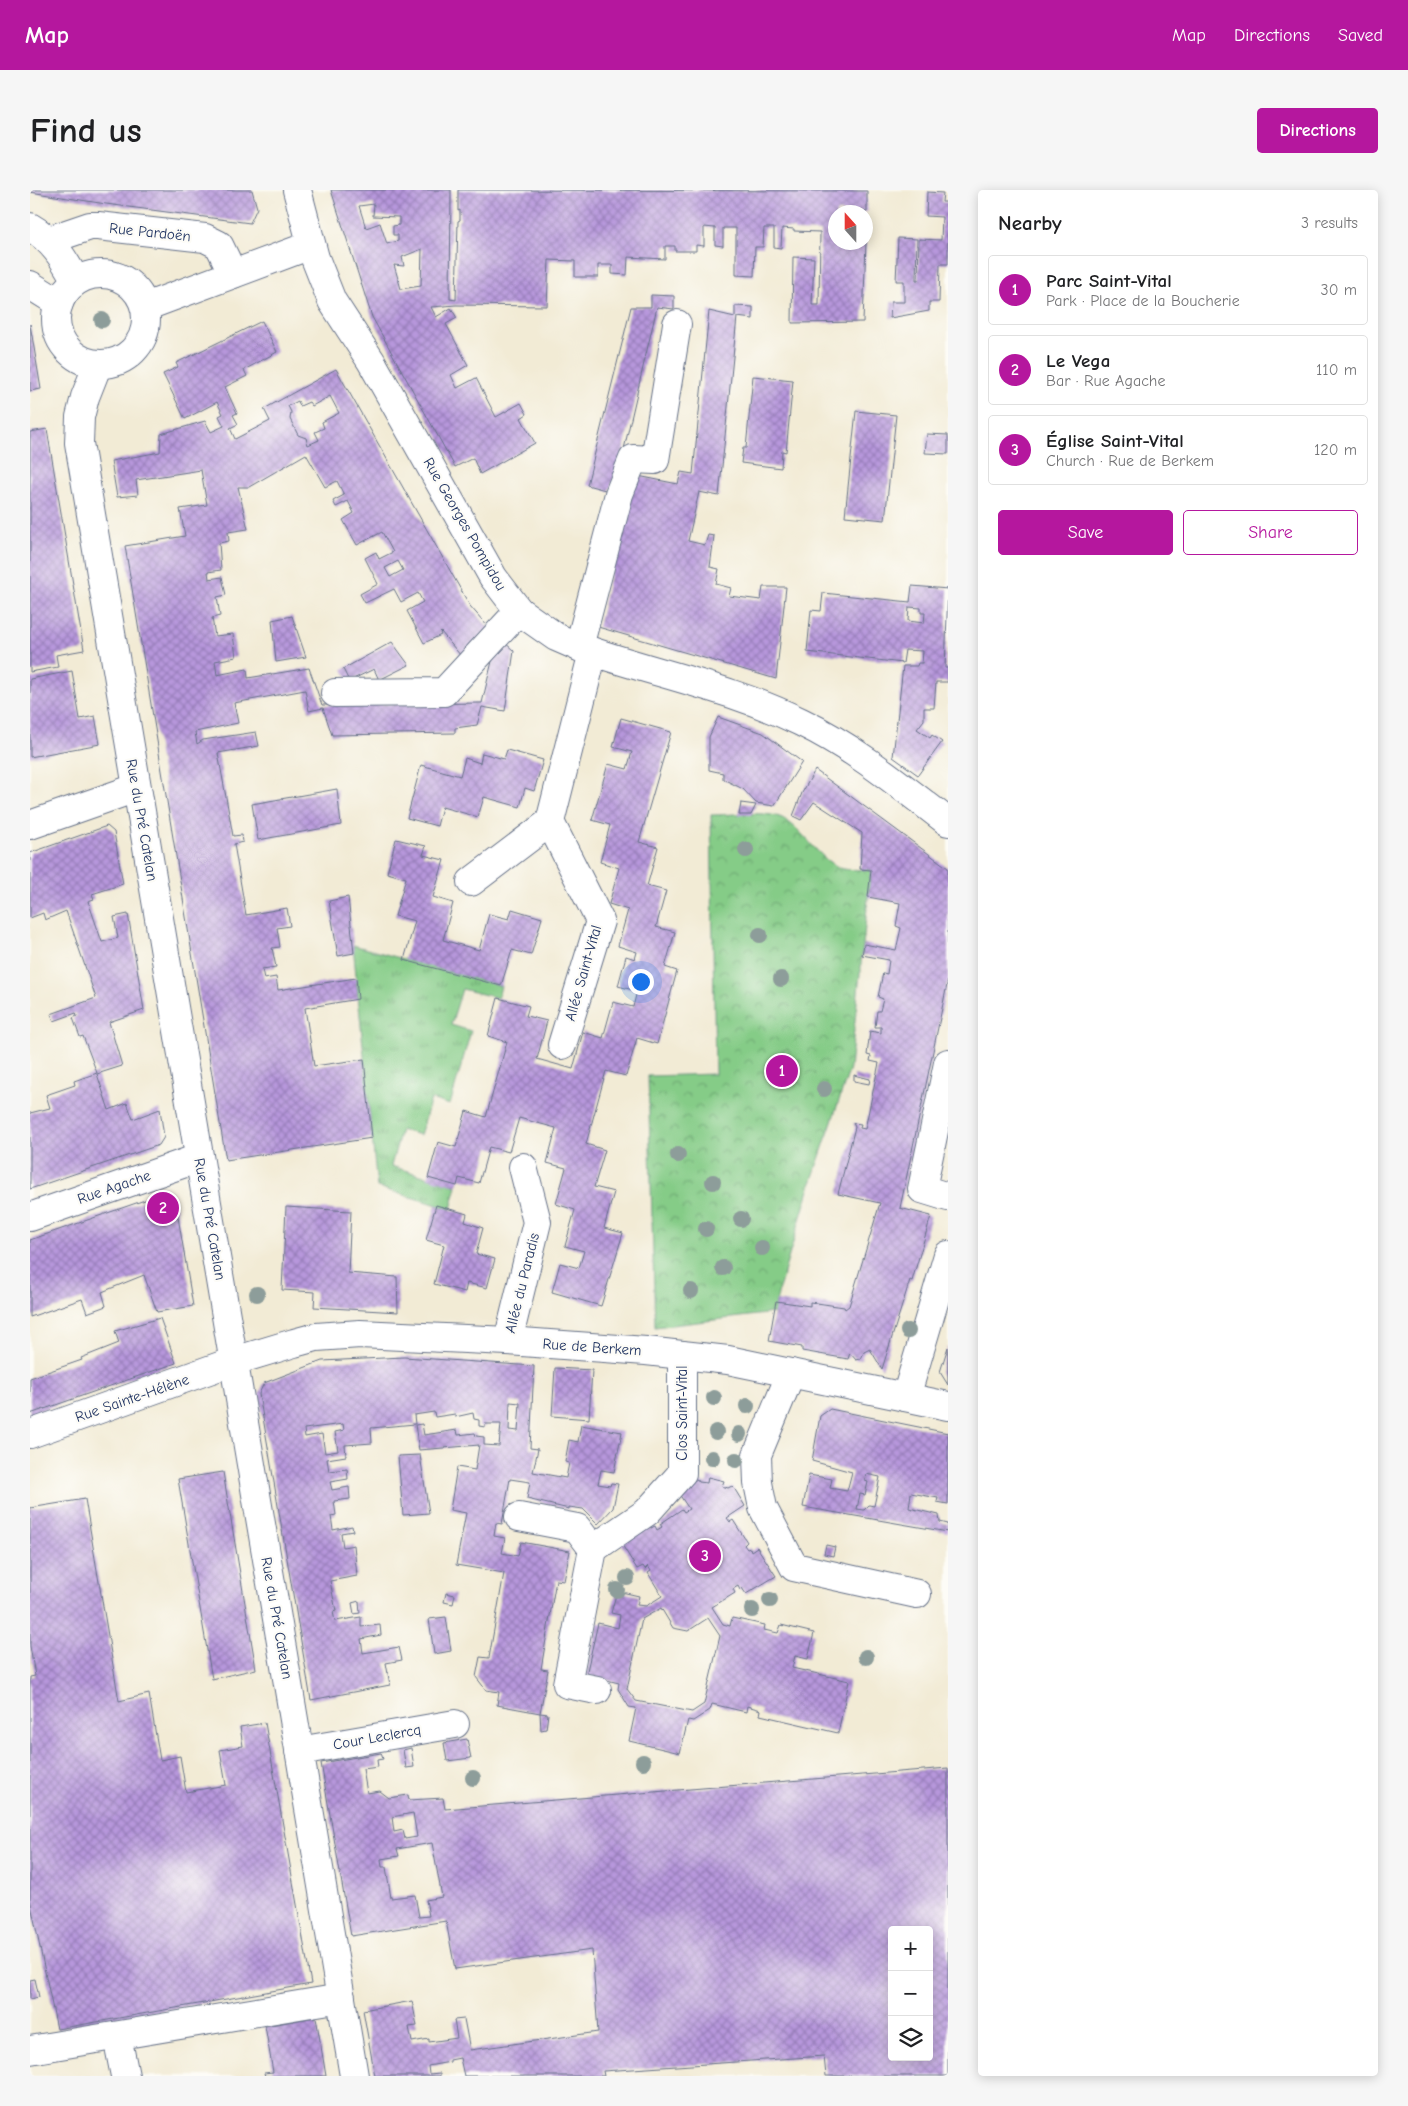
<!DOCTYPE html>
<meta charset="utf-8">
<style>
:root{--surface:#fff;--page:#f6f6f6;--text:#202124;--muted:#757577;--line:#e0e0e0;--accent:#b5179e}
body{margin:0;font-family:"Comic Neue",sans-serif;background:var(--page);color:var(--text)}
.controls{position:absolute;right:15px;bottom:15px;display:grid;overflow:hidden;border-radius:5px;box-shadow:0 2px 12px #0003}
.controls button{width:45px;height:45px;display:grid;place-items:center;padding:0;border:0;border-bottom:1px solid var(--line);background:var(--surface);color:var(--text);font:25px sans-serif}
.compass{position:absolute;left:798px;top:15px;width:45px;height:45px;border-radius:50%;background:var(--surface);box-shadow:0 2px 12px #0003;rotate:339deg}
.you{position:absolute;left:610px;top:791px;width:18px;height:18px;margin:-12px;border:4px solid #fff;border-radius:50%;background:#1a73e8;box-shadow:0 0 0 8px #1a73e833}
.badge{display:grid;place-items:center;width:32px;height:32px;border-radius:50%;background:var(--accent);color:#fff;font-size:16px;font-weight:700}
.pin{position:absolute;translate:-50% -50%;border:2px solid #fff;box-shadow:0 1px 5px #0006}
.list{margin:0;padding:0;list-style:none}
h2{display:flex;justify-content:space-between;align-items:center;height:65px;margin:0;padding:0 20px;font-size:21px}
h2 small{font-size:16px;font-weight:400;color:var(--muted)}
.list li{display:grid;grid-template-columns:32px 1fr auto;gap:15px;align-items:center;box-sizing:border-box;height:70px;margin:0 10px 10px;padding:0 10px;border:1px solid var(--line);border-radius:5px}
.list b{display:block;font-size:19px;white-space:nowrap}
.list p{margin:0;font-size:16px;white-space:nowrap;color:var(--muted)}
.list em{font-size:16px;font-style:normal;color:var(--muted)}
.actions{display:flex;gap:10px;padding:15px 20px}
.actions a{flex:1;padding:11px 0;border:1px solid var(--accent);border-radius:5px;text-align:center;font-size:18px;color:var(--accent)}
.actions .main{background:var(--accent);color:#fff}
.icon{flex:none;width:28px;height:28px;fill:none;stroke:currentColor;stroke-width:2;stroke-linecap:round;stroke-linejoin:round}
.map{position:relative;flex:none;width:918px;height:1886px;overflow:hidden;border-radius:5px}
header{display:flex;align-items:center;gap:30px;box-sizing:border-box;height:70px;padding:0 25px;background:var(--accent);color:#fff}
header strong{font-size:24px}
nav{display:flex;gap:28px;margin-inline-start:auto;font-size:18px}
.intro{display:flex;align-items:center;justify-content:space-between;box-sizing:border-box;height:120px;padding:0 30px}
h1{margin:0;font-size:35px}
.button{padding:12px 22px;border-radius:5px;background:var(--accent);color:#fff;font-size:18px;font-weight:700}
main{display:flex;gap:30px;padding:0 30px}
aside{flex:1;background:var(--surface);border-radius:5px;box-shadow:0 2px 12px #0003}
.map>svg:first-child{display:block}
.grass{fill:url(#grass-tufts);stroke:#507e72}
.park{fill:url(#park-crowns);stroke:#507e72}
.building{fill:url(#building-cross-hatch);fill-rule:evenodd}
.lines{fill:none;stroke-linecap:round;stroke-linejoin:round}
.minor-casing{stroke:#667188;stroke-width:30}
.minor{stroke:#fff;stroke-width:28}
.tree{fill:#8d9d9a}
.labels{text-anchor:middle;stroke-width:4.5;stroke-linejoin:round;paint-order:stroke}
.street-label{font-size:15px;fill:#1b2f5e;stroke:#fdfcf7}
</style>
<header>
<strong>Map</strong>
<nav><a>Map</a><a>Directions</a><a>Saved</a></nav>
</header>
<div class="intro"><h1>Find us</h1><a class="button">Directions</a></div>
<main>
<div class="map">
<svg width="918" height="1886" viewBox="0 0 918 1886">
<defs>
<pattern id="grass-tufts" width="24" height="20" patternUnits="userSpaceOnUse" patternTransform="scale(1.25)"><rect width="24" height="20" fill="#85cc87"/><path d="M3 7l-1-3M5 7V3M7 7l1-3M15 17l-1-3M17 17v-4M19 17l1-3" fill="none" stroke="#6ca672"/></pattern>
<pattern id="park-crowns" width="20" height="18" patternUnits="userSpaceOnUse" patternTransform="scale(1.25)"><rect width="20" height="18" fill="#85cc87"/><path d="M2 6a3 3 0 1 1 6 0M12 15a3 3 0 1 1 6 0" fill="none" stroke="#6ca672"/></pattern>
<pattern id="building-cross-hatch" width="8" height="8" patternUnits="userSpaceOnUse" patternTransform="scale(1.25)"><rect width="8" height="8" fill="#b797dc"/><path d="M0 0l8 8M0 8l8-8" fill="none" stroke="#947cb6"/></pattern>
</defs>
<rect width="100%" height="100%" fill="#fdfcf7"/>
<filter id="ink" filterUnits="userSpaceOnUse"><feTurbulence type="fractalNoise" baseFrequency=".02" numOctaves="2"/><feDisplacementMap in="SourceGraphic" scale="10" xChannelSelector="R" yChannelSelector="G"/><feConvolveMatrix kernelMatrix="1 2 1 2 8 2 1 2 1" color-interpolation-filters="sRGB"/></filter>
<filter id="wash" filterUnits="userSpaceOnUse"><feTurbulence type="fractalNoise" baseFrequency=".0096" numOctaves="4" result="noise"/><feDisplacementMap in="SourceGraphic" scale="20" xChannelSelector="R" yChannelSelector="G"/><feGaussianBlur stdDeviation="1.12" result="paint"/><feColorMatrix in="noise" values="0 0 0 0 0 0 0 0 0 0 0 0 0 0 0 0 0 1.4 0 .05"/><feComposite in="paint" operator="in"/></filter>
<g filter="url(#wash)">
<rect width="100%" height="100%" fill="#f2ebd5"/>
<!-- grass -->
<path class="grass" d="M323 755 471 796 468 808 432 799 421 835 441 841 420 915 401 909 390 945 371 940 361 976 427 996 421 1019 347 997Z"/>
<!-- park -->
<path class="park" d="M681 625C699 625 739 620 754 629 776 642 791 673 813 679 822 680 832 679 841 680L820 878 782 990 749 1099 744 1123 625 1137 618 886 685 884Z"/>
<g id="blocks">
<!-- building -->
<g class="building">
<path d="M0 0H222L227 18 220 33 76 14 0 2Z"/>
<path d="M301 0H421L420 109 426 110 428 31 430 30V20L428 21V0L837 1V22H806V52H836L833 132 762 133 763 67 784 68 782 115H789L790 42 764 41V39L752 38 751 58 744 57V38H734L733 57H725L724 86 706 85V38H693V56L685 55V38L674 37V56L666 55V61H645V56H635V69L598 67 597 85 582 84V75H568V87H545V71L519 70 517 116 426 115 401 117 406 127 421 118 427 128 416 134 438 175 421 185 427 198 446 188 466 227 491 213 497 224 491 228 505 253 450 284 443 268 425 277 342 127ZM344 14 343 26 369 27V35L363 36V45H368V51L357 54 350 33 336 38 329 16ZM392 59 391 96 371 99 364 75 374 76 372 67Z"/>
<path d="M897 2 913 3 912 12H918V74H910L909 112H899V121L860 128 861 112H874V91H866L868 48 887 49 886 90H888L889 49 911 50 912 27 896 26Z"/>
<path d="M621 105 644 106V119L627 117 591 272 579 301 557 295 601 117H621Z"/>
<path d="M705 116 723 117V129L707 127 689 306 669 302 658 351 675 355 678 345 684 346 680 377 689 379 686 394 701 398 699 406 731 410 733 397H756L746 489 568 437 603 285 648 294 651 282 663 284 679 121 705 127Z"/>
<path d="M232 131 247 162 214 180 217 186 195 197 207 223 203 225 208 234 200 238 205 249 240 231 234 219 306 179 440 416 459 438 431 466 411 442 410 443 411 445 394 453 377 421 393 412 388 403 371 412 364 399 335 413 330 404 348 394 335 368 346 362 349 369 363 362 352 342 327 355 313 330 324 323 318 311 306 317 303 311 314 305 307 291 295 297 276 264 219 297H208L218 339 198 342 199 351 189 353 191 380 178 382 179 389 192 387 196 405 187 407 190 426 182 428 185 446 203 444 206 467 185 471 187 485 217 479 218 488 279 478 292 515 452 513 463 467 472 450 484 461 475 521 452 517 447 535 425 538V543L302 545 293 518 279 521 275 500 204 513 208 533 165 542 167 554 173 550 226 542 229 556 188 563 203 646 212 645 213 652 204 654 216 725 257 718 260 736 247 738 250 757 242 758 246 777 232 779 234 789 246 787 248 800 326 788 328 809 275 818 284 876 334 869 342 948 196 970 95 356 155 346 150 319 177 315 171 280 106 290 108 305 87 307 81 271 130 262 131 244 175 231 181 242 194 236 189 226 193 224 187 212 155 229 133 184 148 177 146 173ZM300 206 309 223 292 232 294 238 285 242 289 250 278 255 276 248 268 245 260 229 261 222 258 216 268 211 270 216 279 212 282 216ZM368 371 373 380 360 387 355 378Z"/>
<path d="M0 134 11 199 0 201Z"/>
<path d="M723 186 763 190 756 262 752 261 751 278 711 273 713 258H716Z"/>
<path d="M826 221 866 225 855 330 815 326Z"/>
<path d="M17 239 54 460 26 465 28 477 0 482V242Z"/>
<path d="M897 244 918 245V264L895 263Z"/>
<path d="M882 396 918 399 915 478H918V492H906L904 518H894V530L887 539 900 548 902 545 912 552 888 585 863 567 873 476H887L888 473H892L893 461 875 460 873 473 777 462 781 420 791 421 793 403 880 412ZM879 417 891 418V423H895L894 433 878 431Z"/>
<path d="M262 426 276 467 246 472 242 430Z"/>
<path d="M362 452 379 475 349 490 344 479 319 491 313 479Z"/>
<path d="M42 481 50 529 65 526 70 554 0 567V489Z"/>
<path d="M688 527 733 543 772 572 744 616 726 613 713 599 693 589V583L679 580V547Z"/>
<path d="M591 528 641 542 609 652 628 657 617 696 636 701 626 737 645 742 635 777 647 781 627 854 607 848 596 886 576 881 556 954 575 960 564 997 584 1002 574 1038 593 1043 571 1116 522 1102 530 1073 549 1078 554 1061 535 1056 545 1020 526 1014 536 978 517 973 526 938 489 928 479 962 459 957 449 993 429 988 427 996 398 988 408 952 426 957 436 921 456 927 477 852 458 846 468 808 499 816 496 826 517 831 507 869 543 879 553 842 573 848 583 812 603 817 607 801 588 796 596 766 605 769 607 762 588 756 598 720 579 714 589 678 570 672 580 635 562 630 578 574 597 579 602 562 583 557Z"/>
<path d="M477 560 513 570 504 601 495 598 490 617 454 607 448 627 412 617 407 636 377 628 391 575 430 586 435 568 450 573 452 563 474 569Z"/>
<path d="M785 580 918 678V790L870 1018 901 1026 882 1091 880 1090 852 1179 840 1159 834 1162 831 1169 826 1170 820 1163 818 1169 772 1161V1157L739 1151 746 1111 780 1116V1112L814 1117 815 1119 819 1116 850 1013 808 1004 825 937 823 933 831 934 830 938 835 939 849 873 840 871 841 866 837 865 840 841 851 843V837H845L847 821H850L853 809 848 807 853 783 857 784 859 770 832 765 834 754 866 760 871 738 866 736 870 713 838 707 841 680 830 679 832 643 784 612 771 630 763 626 772 603Z"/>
<path d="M307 599 311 635 228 650 222 614Z"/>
<path d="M711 613 726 615 721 625H709Z"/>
<path d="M77 636 84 642 93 694 62 704 64 709 58 711 72 752 88 748 84 727 98 724 114 820 79 832 92 876 67 884 79 920 97 913 103 929 130 919 134 947 129 955 0 999V923L20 918 16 905 45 895 44 891 67 883 53 846 50 847 43 828 47 826 46 823 24 831 21 824 66 808 36 721 15 730 13 723 0 728V663Z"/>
<path d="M366 649 396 656 393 665 414 670 403 707 423 713 413 750 449 760 459 724 479 729 482 719 512 728 501 765 482 760 471 796 374 770 385 731 365 726 376 688 357 683Z"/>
<path d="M318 707 324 763 308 766 299 711Z"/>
<path d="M824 885 840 889 839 894 824 891Z"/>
<path d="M135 1003 145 1009 163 1116 127 1122 114 1085 72 1102 76 1116 57 1123 52 1109 0 1127V1050Z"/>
<path d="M406 1015 437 1024 435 1032 453 1038 446 1064 465 1069 457 1098 437 1093 435 1102 404 1094 414 1055 396 1050Z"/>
<path d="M256 1017 321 1021 318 1083 367 1087 368 1122 284 1117 285 1102 252 1100Z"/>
<path d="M130 1128 146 1173 0 1224V1188L52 1170 51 1168 89 1153 85 1141Z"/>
<path d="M918 1157V1195L910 1182Z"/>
<path d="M374 1167 504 1176 500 1258 508 1259 503 1282 536 1288 539 1273 535 1272 539 1250 548 1252 551 1235 592 1242 584 1282 571 1280 568 1294 580 1296 581 1293 588 1294 583 1318 568 1334 553 1319 539 1317V1319L497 1309 500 1292 480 1289 472 1334 466 1333 464 1346 475 1348 472 1363 488 1366 491 1352 540 1361 534 1391 526 1390 511 1479 518 1480 510 1523 467 1515 469 1502 456 1500 446 1487 450 1467 459 1468 474 1383 426 1375 436 1323 420 1320 427 1277 445 1280 449 1255 389 1260 385 1235 392 1234 394 1245 427 1240 428 1245 445 1243 446 1246 454 1247V1255L469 1256 471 1234H455V1237L449 1236V1230L444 1229 443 1223 425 1227V1224L405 1227 404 1222 384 1225 385 1234 341 1238 342 1253 315 1255 316 1266 297 1269 299 1281 317 1279 318 1289 300 1292 302 1300 319 1297 320 1309 304 1311 306 1325 301 1326 303 1340 322 1336 323 1341 311 1343 313 1357 324 1355 327 1386 300 1391 306 1421 303 1422 305 1431 331 1427V1437L350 1435 351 1445 331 1449 333 1463 369 1457 372 1470 356 1473 360 1495 281 1510 229 1204 234 1193 292 1171ZM480 1212 490 1213 488 1241 479 1240ZM313 1234 314 1240 305 1242 308 1261 295 1263 292 1244 275 1247 274 1239Z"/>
<path d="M525 1178 562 1180 559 1229 522 1226Z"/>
<path d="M800 1219 918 1243V1314L907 1312 908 1308 881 1303 879 1318 909 1325 910 1332 918 1334V1342L773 1317 779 1285 802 1289 800 1298 817 1301 822 1282 782 1271 790 1226ZM836 1284 850 1287 844 1316 839 1315 834 1320 827 1319 830 1304 835 1305 838 1292 835 1291Z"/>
<path d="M390 1265 399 1323 373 1325 368 1266Z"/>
<path d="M193 1282 226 1479 182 1489 148 1289Z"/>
<path d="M678 1287 694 1291 692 1296 698 1298 702 1296 704 1298 715 1316 697 1328 700 1332 703 1330 717 1352 714 1355 717 1359 720 1358 721 1361 727 1357 746 1386 716 1404 712 1398 710 1400 708 1396 703 1399 705 1403 682 1417 693 1434 700 1436 702 1428 735 1435 734 1440 748 1443 751 1435 784 1443 778 1469 765 1466 762 1478 819 1491 808 1543 730 1525 731 1520 717 1516 716 1522 682 1514 680 1520 663 1531 658 1530 650 1563 599 1551 606 1518 599 1517 588 1499 589 1493 556 1485 568 1433 588 1438 590 1425 581 1423 587 1401 609 1406 607 1415 616 1416 632 1406 618 1383 621 1381 618 1376 615 1379 613 1376 607 1379 589 1350 618 1332 621 1338 625 1336 627 1340 632 1337 630 1334 652 1319 654 1322 659 1319 647 1301 667 1289 669 1292 677 1293ZM631 1418 643 1438 658 1441 678 1428 690 1446 674 1514 662 1522 606 1511 597 1499 612 1429Z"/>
<path d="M55 1309 89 1511 119 1504 130 1570 150 1566 156 1602 196 1595 190 1560 213 1556 210 1537 235 1533 281 1794 27 1839 0 1710V1487L5 1486 0 1456V1318Z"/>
<path d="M796 1355 805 1357 803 1366 794 1364Z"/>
<path d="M416 1403 425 1405 423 1414 414 1412Z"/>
<path d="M329 1411 330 1423 324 1424 322 1413Z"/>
<path d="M416 1427 421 1461 404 1464 399 1429Z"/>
<path d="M510 1523 518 1524 516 1539 511 1540Z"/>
<path d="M437 1549 441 1568 417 1571 414 1553Z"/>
<path d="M381 1558 384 1577 376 1578 373 1560Z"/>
<path d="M351 1563 353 1569 347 1570 348 1577 333 1579 337 1603 350 1601 359 1608 378 1605 379 1610 413 1608 415 1619 918 1578V1886H796L794 1866 573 1881 574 1886H434L430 1868 420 1870V1872L398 1876 399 1884 410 1883V1886H345L333 1820 382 1811 387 1836 379 1837 382 1852 399 1849V1852L427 1848 424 1830 434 1829 440 1860 568 1842 562 1760 425 1779 416 1731 321 1746 291 1573ZM383 1623 387 1647 375 1649 373 1640 364 1642 362 1627ZM402 1653 412 1707 396 1710 399 1726 389 1727 385 1705 361 1708 356 1677H352L351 1669 369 1666 367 1659ZM862 1740H899V1867H862Z"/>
<path d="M5 1789 9 1807 0 1809V1790Z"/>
<path d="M286 1827 296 1886H235L234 1883 243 1882 235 1836Z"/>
</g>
</g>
</g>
<g filter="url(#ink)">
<use href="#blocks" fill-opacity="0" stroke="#667188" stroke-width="1"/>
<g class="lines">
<!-- minor casing -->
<g class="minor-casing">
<g id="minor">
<path d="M267 0 285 68 302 111 341 171 463 387 489 421 526 447 549 457C622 483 700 497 771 532 825 558 871 596 918 632"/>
<path d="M0 37C23 50 34 69 46 91"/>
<path d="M19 50 60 36H68L175 48 189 55 203 84"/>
<circle cx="71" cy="129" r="45"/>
<path d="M0 95 29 113"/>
<path d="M115 117 281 55"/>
<path d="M68 174 55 207 50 227 49 253 324 1886"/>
<path d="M549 457 589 304 603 269 625 270 647 134"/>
<path d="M305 503 414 502 489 421"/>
<path d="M0 635 106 598"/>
<path d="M441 692 520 632"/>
<path d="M532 855 570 731 520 632 563 462"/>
<path d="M918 873 892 999 918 1007"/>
<path d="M0 1027 169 968"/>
<path d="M478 1151 507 1032 493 977"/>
<path d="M761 1183 727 1265 728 1293 733 1318 764 1377 887 1404"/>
<path d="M876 1207 918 1065"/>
<path d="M0 1244 204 1171 264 1153 286 1147 330 1144 478 1151 616 1161 698 1170 918 1216"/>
<path d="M489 1327 547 1338 563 1359 537 1494 567 1500"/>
<path d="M563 1359 617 1322 652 1283V1165"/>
<path d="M269 1561 425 1534"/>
<path d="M87 1846 95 1886"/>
<path d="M0 1860 311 1808"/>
</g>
</g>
<!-- minor -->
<use href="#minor" class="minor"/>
</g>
<!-- trees -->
<g class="tree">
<circle cx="72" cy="130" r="8"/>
<circle cx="716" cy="660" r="8"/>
<circle cx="730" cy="745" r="8"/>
<circle cx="751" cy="789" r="8"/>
<circle cx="794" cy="899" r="8"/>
<circle cx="648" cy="965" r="8"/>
<circle cx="683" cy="992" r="8"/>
<circle cx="711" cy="1029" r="8"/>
<circle cx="676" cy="1039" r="8"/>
<circle cx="732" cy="1058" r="8"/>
<circle cx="693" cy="1078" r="8"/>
<circle cx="661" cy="1101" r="8"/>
<circle cx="227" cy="1104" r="8"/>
<circle cx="878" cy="1141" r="8"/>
<circle cx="684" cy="1208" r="8"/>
<circle cx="717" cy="1216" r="8"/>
<circle cx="686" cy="1242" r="8"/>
<circle cx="709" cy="1244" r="8"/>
<circle cx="682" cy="1268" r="8"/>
<circle cx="706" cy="1270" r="8"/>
<circle cx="597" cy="1388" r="8"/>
<circle cx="587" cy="1400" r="8"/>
<circle cx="740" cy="1410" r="8"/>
<circle cx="722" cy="1420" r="8"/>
<circle cx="836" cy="1467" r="8"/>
<circle cx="613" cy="1572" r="8"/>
<circle cx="443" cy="1588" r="8"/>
</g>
</g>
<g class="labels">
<!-- street labels -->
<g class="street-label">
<text transform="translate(120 42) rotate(6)" y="5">Rue Pardoën</text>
<text transform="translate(435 334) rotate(60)" y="5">Rue Georges Pompidou</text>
<text transform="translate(112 630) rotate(80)" y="5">Rue du Pré Catelan</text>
<text transform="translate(553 783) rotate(-74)" y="5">Allée Saint-Vital</text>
<text transform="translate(84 997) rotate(-19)" y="5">Rue Agache</text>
<text transform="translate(180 1029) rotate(80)" y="5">Rue du Pré Catelan</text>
<text transform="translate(492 1093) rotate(-76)" y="5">Allée du Paradis</text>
<text transform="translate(562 1157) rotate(4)" y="5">Rue de Berkem</text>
<text transform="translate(102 1208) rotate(-19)" y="5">Rue Sainte-Hélène</text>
<text transform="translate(652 1223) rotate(-90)" y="5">Clos Saint-Vital</text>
<text transform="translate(247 1428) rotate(80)" y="5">Rue du Pré Catelan</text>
<text transform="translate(347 1547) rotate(-10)" y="5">Cour Leclercq</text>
</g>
</g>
</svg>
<div class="controls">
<button>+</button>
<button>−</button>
<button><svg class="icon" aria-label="layers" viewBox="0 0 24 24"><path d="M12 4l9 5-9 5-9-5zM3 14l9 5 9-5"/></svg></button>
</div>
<svg class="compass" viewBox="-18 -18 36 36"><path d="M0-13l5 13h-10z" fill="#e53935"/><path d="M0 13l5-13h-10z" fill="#757577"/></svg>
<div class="you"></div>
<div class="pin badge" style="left:752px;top:881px">1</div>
<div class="pin badge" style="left:133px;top:1018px">2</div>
<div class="pin badge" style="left:675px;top:1366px">3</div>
</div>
<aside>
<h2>Nearby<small>3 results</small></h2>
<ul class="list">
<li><span class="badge">1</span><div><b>Parc Saint-Vital</b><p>Park · Place de la Boucherie</p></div><em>30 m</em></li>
<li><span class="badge">2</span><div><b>Le Vega</b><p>Bar · Rue Agache</p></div><em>110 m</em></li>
<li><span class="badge">3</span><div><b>Église Saint-Vital</b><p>Church · Rue de Berkem</p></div><em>120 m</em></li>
</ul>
<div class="actions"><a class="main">Save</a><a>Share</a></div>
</aside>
</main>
